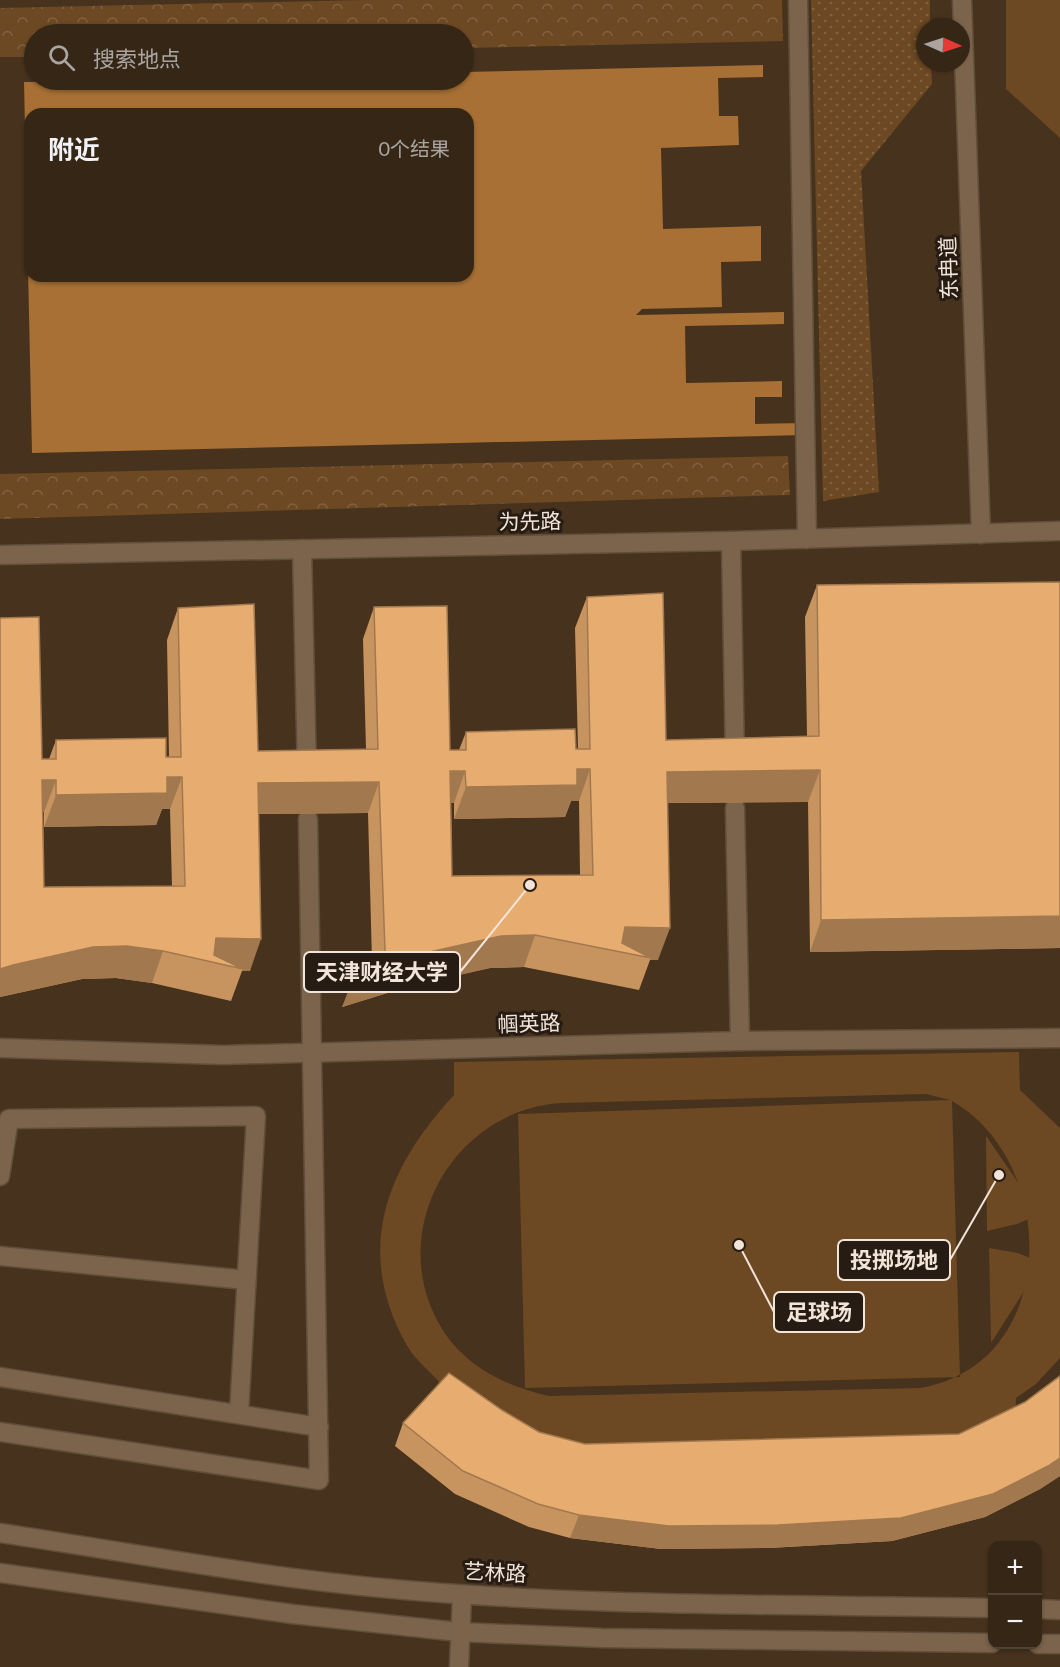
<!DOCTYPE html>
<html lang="zh">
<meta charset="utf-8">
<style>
:root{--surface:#352616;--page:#3d2e1f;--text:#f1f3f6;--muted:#aaa5a1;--line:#4f4335}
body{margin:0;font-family:Lato,"Noto Sans SC",sans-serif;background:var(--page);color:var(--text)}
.controls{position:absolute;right:18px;bottom:18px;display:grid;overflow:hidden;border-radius:12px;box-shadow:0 2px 4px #0004}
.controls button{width:54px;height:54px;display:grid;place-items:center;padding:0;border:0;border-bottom:2px solid var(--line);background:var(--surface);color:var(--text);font:30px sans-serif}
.compass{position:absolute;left:916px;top:18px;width:54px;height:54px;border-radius:50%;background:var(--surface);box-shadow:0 2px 4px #0004;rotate:93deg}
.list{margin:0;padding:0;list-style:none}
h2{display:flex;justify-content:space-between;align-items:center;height:78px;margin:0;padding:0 24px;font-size:26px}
h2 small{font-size:20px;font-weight:400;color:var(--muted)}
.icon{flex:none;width:33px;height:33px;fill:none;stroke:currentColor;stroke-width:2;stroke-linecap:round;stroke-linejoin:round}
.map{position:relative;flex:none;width:1060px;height:1667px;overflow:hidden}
.search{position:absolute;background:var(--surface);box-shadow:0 2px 4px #0004;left:24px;top:24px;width:450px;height:66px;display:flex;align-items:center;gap:15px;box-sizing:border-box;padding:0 21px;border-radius:33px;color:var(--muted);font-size:22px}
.panel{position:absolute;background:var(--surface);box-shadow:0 2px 4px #0004;left:24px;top:108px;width:450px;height:174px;border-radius:18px}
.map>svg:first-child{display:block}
.grass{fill:#6c4823;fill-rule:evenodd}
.forest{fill:url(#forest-crowns)}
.park{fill:url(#park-dots)}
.water{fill:#a87034;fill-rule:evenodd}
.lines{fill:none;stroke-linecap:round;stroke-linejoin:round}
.minor-casing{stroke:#604e3b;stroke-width:21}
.minor{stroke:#7b634c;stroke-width:18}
.wall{fill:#c79460;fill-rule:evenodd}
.shaded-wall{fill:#a2784e}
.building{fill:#e7ac70;stroke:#a2784e;stroke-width:1.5;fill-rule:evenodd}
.labels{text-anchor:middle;stroke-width:6;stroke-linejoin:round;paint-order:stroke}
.street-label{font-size:21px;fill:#f2e4d8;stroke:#261c13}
.leader{fill:none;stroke:#f2e4d8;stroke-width:2}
.callout-dot{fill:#f2e4d8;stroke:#261c13;stroke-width:2}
.callout{fill:#261c13;stroke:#f2e4d8;stroke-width:2}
.callout-label{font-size:22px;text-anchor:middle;font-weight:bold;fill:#f2e4d8}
</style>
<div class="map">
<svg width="1060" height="1667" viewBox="0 0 1060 1667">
<defs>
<pattern id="forest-crowns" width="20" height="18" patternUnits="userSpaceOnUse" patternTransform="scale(1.5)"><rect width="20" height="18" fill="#6c4823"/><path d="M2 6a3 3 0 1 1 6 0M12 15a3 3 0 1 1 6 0" fill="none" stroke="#816242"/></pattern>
<pattern id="park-dots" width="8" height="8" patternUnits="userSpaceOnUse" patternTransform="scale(1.5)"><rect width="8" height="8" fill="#6c4823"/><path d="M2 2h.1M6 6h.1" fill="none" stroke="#816242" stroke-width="1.8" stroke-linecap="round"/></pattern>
</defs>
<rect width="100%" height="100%" fill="#47321d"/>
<!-- grass -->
<g class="grass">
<path d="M1006 0H1060V138L1006 89Z"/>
<path d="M1019 1052 1020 1090 1060 1128V1358L1036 1384 1016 1398 1015 1442 474 1446C465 1428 457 1405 445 1389 433 1373 416 1362 406 1344 354 1250 386 1168 454 1095V1062ZM926 1094 950 1100 518 1114 525 1388 960 1377 952 1101C1060 1163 1060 1364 920 1388L550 1396C507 1387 464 1366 441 1327 384 1232 453 1109 562 1103Z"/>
<path d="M986 1136 1040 1214 1017 1224 987 1231Z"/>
<path d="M989 1248 1018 1253 1042 1263 991 1343Z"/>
</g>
<!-- forest -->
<g class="forest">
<path d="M363 0H782L783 41 464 48V34H34V57H0V8Z"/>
<path d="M788 456 790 495 0 519V474Z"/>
</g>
<!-- park -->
<path class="park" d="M811 0H930V27H925V63H931L932 84 861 171 879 492 823 501Z"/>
<!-- water -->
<path class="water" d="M763 65V77L718 78 719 116H738L739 145 661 148 663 229 761 226V261L721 262 722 307 642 309 636 315 784 312V324L685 326 686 383 782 381V397H755V424L805 423V435L32 453 24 82 464 80V72ZM30 114H468V276H30Z"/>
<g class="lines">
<!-- minor casing -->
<g class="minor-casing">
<g id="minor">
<path d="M798 0 807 539"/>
<path d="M962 0 981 534"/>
<path d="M731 541 735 761"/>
<path d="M302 549 307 775"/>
<path d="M0 555 731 541 1060 531"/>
<path d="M735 808 740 1041"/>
<path d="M0 1048 223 1055 740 1041 1060 1038"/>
<path d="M0 1176 9 1119 256 1116 239 1413"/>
<path d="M0 1256 246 1280"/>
<path d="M0 1377 319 1427"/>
<path d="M0 1432 319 1480 308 819"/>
<path d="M0 1533C127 1552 254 1576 382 1588 584 1607 789 1604 992 1608"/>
<path d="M0 1573 292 1614 459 1632 602 1638 992 1643"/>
<path d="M1038 1609 1060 1610"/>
<path d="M1038 1644H1060"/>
<path d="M459 1667 462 1595"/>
</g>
</g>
<!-- minor -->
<use href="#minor" class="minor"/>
</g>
<!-- wall -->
<g class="wall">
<path d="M1060 582V948L810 952 808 802 667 803 658 960H650L639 990 524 967 490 968 410 986 342 1007 372 961 368 813 259 814 250 971H242L231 1001 152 983 116 978 82 979 0 997V618L42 759H49L56 740 169 757 167 640 178 608 258 751 366 749 363 639 374 607 450 750H459L466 732 578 749 575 628 587 597 666 740 807 736 805 617 817 585ZM571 801H579L580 875 452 876 451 803H454V819L565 817ZM162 809H170L172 886 44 887 43 812H44V827L156 825Z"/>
<path d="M1060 1376V1476L1040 1489 985 1517 892 1541 769 1548 661 1549 570 1538 529 1527 455 1494 395 1446 403 1423 502 1410 539 1432 585 1444 959 1434 1025 1402Z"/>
</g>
<!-- shaded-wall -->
<g class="shaded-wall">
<path d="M577 769H590L579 801H571L565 817 454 819 466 787Z"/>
<path d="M820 770 808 802 655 803 667 772Z"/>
<path d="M450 771H465L454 803H439Z"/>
<path d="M167 777H182L170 809H162L156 825 44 827 56 795Z"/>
<path d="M42 780H56L44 812H30Z"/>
<path d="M379 782 368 813 247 814 258 783Z"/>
<path d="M1060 916V948L810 952 821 920Z"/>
<path d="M625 927 670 928 658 960H650L651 958 616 951Z"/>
<path d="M535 935 524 967 490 968 410 986 342 1007 354 976 421 954 501 936Z"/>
<path d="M216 938 261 939 250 971H242L243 969 208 961Z"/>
<path d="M127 946 163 951 152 983 116 978 82 979 0 997V969L13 965 93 947Z"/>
<path d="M1060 1458V1476L1040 1489 985 1517 892 1541 769 1548 661 1549 570 1538 579 1515Z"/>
</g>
<!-- building -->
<g class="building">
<path d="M1060 582V916L821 920 820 770 667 772 670 928 625 927 622 943 651 958 535 935 501 936 421 954 354 976 385 951 379 782 258 783 261 939 216 938 214 955 243 969 163 951 127 946 93 947 13 965 0 969V618L39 617 42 759H56V740L166 738V757H181L178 608 254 604 258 751 378 749 374 607 447 606 450 750H466V732L575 729 576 749H590L587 597 663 593 666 740 819 736 817 585ZM577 769H590L593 875 452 876 450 771H465L466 787 577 785ZM167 777H182L185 886 44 887 42 780H56V795L167 793Z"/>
<path d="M449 1373 502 1410 539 1432 585 1444 959 1434 1025 1402 1060 1376V1458L1048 1466 993 1494 901 1518 778 1525 669 1526 579 1515 538 1504 463 1471 403 1423Z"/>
</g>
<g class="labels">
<!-- street labels -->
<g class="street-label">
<text transform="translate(949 268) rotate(-92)" y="7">东冉道</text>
<text transform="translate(530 522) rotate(-1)" y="7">为先路</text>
<text transform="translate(529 1024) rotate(-2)" y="7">帼英路</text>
<text transform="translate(495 1573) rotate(3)" y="7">艺林路</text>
</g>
</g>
<!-- callouts -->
<path class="leader" d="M530 885L460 972M999 1175L950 1260M739 1245L774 1312"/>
<g class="callout-dot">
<circle cx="530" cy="885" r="6"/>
<circle cx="999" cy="1175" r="6"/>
<circle cx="739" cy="1245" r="6"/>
</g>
<g class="callout">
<rect x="304" y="952" width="156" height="40" rx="6"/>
<rect x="838" y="1240" width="112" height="40" rx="6"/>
<rect x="774" y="1292" width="90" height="40" rx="6"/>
</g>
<g class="callout-label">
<text x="382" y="980">天津财经大学</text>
<text x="894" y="1268">投掷场地</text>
<text x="819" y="1320">足球场</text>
</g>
</svg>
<div class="controls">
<button>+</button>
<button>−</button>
</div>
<svg class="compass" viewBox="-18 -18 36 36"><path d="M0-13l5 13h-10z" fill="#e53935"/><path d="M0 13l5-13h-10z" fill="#aaa5a1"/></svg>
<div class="search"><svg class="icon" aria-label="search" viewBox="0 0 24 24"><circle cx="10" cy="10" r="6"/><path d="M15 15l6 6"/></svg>搜索地点</div>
<section class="panel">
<h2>附近<small>0个结果</small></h2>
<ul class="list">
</ul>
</section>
</div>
